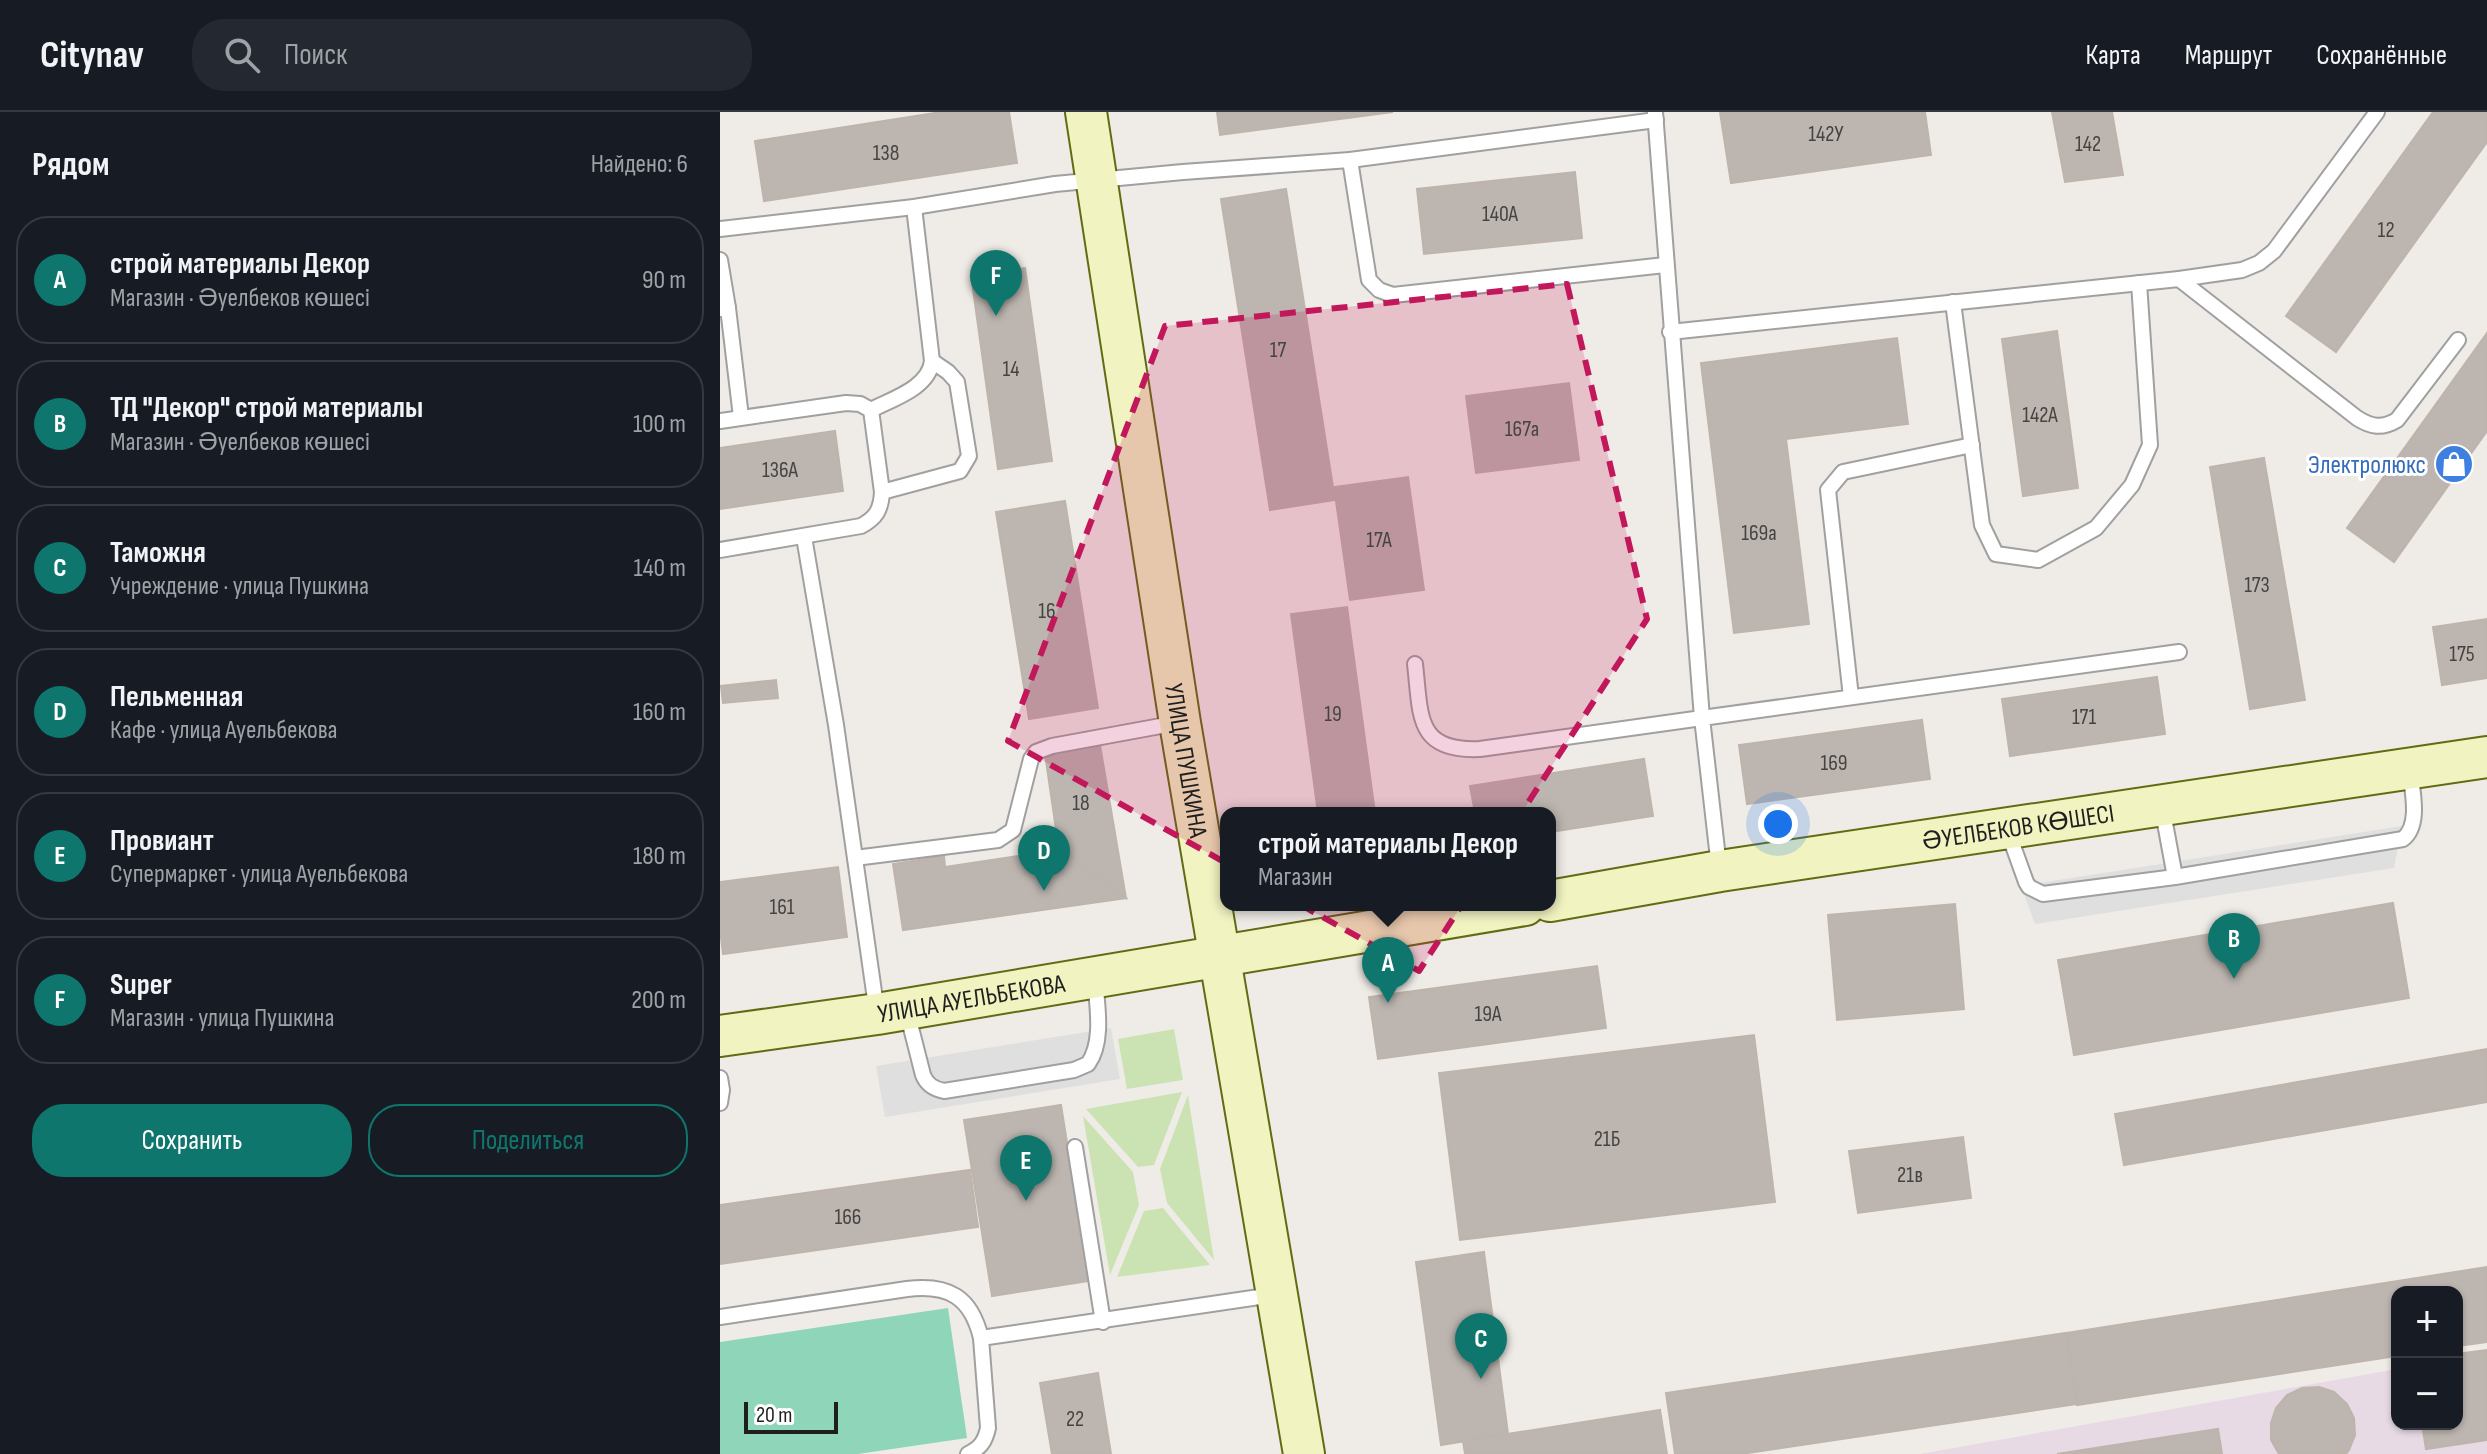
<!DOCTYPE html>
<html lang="ru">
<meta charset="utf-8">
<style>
:root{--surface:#171b24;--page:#242831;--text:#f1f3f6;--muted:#9ea1a6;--line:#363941;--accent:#0f766e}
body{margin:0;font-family:"Sofia Sans Condensed",sans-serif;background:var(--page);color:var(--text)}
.controls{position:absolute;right:24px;bottom:24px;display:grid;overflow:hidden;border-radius:16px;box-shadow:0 2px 6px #0004}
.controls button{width:72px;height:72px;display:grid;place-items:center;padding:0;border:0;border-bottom:2px solid var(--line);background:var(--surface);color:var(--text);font:40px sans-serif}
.scale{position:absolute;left:24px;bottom:20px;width:94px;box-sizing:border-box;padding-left:8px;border:4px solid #1f1f1f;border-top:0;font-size:22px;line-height:28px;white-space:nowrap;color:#1f1f1f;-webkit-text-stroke:6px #fff;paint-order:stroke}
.you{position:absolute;left:1058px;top:712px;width:28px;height:28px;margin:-20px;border:6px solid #fff;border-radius:50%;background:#1a73e8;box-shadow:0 0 0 12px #1a73e833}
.badge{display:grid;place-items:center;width:52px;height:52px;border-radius:50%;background:var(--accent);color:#fff;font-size:26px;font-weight:700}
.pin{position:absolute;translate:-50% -66px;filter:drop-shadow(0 2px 4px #0008)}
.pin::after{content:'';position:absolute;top:42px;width:28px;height:24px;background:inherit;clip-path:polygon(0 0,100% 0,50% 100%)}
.popup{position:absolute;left:500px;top:695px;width:336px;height:104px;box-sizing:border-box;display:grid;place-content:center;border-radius:16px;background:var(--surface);filter:drop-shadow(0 2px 6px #0005);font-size:26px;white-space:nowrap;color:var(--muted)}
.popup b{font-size:30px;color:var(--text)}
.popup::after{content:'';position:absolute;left:50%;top:100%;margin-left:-16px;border:16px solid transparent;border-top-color:var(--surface)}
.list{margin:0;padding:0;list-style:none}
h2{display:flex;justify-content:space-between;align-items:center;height:104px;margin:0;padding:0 32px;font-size:34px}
h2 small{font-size:26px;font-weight:400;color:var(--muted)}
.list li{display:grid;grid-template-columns:52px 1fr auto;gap:24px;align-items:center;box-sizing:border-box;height:128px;margin:0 16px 16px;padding:0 16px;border:2px solid var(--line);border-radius:32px}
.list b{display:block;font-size:30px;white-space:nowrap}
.list p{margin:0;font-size:26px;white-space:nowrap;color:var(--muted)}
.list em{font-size:26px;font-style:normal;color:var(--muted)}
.actions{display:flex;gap:16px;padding:24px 32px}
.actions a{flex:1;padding:18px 0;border:2px solid var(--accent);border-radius:32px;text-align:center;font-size:28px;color:var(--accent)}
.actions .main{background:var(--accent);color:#fff}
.icon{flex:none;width:44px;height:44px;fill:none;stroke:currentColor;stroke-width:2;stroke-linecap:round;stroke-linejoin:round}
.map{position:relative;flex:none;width:1767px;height:1342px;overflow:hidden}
header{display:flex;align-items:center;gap:48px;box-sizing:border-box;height:112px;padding:0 40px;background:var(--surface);border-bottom:2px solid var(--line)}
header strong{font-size:38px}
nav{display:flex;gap:44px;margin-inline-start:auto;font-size:28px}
.search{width:560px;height:72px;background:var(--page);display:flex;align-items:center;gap:20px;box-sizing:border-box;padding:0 28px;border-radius:32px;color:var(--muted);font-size:30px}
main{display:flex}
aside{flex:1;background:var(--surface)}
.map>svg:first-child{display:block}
.industrial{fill:#e7dae5}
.grass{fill:#cbe3b3}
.pitch{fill:#8ed5b9}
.parking{fill:#dfdfdf}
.building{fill:#bcb5b0;stroke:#bfb4ab;stroke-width:2}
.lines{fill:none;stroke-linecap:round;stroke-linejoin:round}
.lane-casing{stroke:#a0a0a0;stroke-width:18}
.secondary-casing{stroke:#636b12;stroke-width:44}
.lane{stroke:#fff;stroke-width:14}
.secondary{stroke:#f1f3c1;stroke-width:40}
.marked{fill:#c2185b;fill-opacity:0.2;stroke:#c2185b;stroke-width:6;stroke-dasharray:16 10;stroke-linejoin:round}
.labels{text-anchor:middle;stroke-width:6;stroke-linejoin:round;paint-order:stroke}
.number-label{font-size:22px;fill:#464443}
.shop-label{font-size:26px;fill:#366cbe;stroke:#fff;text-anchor:end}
.street-label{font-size:26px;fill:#1f1f1f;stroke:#fff}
</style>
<header>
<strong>Citynav</strong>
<div class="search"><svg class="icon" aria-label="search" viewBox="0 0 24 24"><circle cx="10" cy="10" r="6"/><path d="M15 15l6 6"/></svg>Поиск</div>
<nav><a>Карта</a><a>Маршрут</a><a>Сохранённые</a></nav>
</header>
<main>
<aside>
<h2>Рядом<small>Найдено: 6</small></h2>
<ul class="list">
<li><span class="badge">A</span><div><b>строй материалы Декор</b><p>Магазин · Әуелбеков көшесі</p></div><em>90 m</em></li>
<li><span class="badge">B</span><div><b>ТД &quot;Декор&quot; строй материалы</b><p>Магазин · Әуелбеков көшесі</p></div><em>100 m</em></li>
<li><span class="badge">C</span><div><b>Таможня</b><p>Учреждение · улица Пушкина</p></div><em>140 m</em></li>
<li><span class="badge">D</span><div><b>Пельменная</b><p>Кафе · улица Ауельбекова</p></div><em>160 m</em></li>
<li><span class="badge">E</span><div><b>Провиант</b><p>Супермаркет · улица Ауельбекова</p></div><em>180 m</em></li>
<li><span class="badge">F</span><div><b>Super</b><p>Магазин · улица Пушкина</p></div><em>200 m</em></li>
</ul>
<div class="actions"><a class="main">Сохранить</a><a>Поделиться</a></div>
</aside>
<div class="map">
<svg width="1767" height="1342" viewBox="0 0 1767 1342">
<rect width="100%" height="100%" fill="#efece7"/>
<!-- industrial -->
<path class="industrial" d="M1767 1241V1342H1200L1677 1257V1312H1737Z"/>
<!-- grass -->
<g class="grass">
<path d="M454 917 463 968 407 977 398 927Z"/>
<path d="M462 980 434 1053 418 1055 366 997Z"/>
<path d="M468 983 494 1148 447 1091 440 1057Z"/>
<path d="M363 1004 413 1060 419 1093 390 1163Z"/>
<path d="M443 1096 490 1153 397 1165 424 1099Z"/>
</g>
<!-- pitch -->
<path class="pitch" d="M228 1196 247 1326 138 1342H0V1230Z"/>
<!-- parking -->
<g class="parking">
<path d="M1682 714 1674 756 1315 812 1301 774Z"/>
<path d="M391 916 400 967 165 1005 156 954Z"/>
</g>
<!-- building -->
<g class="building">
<path d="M221 0H289L297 51 44 89 35 29Z"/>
<path d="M497 0H673L500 23Z"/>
<path d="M1000 0H1205L1211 43 1011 71Z"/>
<path d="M1332 0H1392L1403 63 1345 70Z"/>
<path d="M1713 0H1767V30L1616 240 1566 204Z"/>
<path d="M855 60 862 126 704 142 697 77Z"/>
<path d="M566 77 615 388 550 398 501 87Z"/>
<path d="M305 156 332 349 278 357 251 163Z"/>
<path d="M1337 219 1358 376 1303 384 1282 227Z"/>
<path d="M1767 221V319L1674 450 1627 416Z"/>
<path d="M1177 226 1188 312 1066 327 1089 512 1014 521 981 251Z"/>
<path d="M849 271 859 348 756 361 746 284Z"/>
<path d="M115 319 123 379 0 397V336Z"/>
<path d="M1544 346 1585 588 1530 597 1490 355Z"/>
<path d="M688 365 704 478 630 488 614 375Z"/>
<path d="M345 389 378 596 309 607 276 400Z"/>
<path d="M627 495 655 701H598L571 502Z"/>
<path d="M1767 507V566L1722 573 1713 515Z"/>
<path d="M1437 565 1445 622 1290 644 1282 587Z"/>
<path d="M56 568 58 586 3 591 1 574Z"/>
<path d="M1202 608 1210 667 1027 692 1019 633Z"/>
<path d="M380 633 406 786 339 738 325 642Z"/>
<path d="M924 647 933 704 830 720V701H755L750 674Z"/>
<path d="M339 738 406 786 183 818 173 752 224 744 225 755Z"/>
<path d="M118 755 127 825 3 842 0 818V770Z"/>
<path d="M1673 791 1689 886 1354 943 1338 848Z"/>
<path d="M1235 792 1244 897 1117 908 1108 803Z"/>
<path d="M877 854 886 916 658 947 649 885Z"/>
<path d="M1034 923 1055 1090 740 1128 719 961Z"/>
<path d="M1767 937V990L1404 1053 1395 1002Z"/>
<path d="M341 993 369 1169 272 1184 244 1008Z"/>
<path d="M1243 1025 1251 1086 1138 1101 1129 1039Z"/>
<path d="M250 1058 258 1115 0 1152V1093Z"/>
<path d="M764 1140 788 1322 721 1333 696 1150Z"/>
<path d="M1767 1155V1230L1737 1234V1180H1677V1244L1357 1293 1346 1221Z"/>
<path d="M1346 1221 1357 1292 1021 1342H955L946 1281Z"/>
<path d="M1767 1238V1328L1706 1337 1702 1312H1737V1242Z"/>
<path d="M378 1261 391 1342H332L320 1271Z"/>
<path d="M1599 1275 1614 1280 1627 1292 1634 1306 1635 1323 1629 1338 1626 1342H1559L1551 1328V1311L1556 1296 1567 1283 1582 1276Z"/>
<path d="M940 1298 947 1342H745L743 1329Z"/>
<path d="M1498 1317 1502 1342H1337Z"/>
</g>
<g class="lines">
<!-- lane casing -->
<g class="lane-casing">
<g id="lane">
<path d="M630 48 649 168 659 178 673 183 945 153"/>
<path d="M0 117 194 95 335 72 463 60 630 48 936 8"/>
<path d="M0 148 8 196 0 197"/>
<path d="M1459 167 1637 306C1651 315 1662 317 1677 308L1738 228"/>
<path d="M1233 190 1262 413 1276 442 1318 448 1376 416 1412 373 1430 333 1419 171"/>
<path d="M8 196 21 305"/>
<path d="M950 220 1459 167 1522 158 1539 151 1554 139 1657 0"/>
<path d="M151 298C172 287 209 276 212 249L194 95"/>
<path d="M0 309 126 291 140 292 151 298 162 380C161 398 156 406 141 414L0 438"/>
<path d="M162 380 240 359 249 344 237 270 228 260 212 249"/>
<path d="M84 425 116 613 157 901"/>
<path d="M695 552C701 603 695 640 760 637L982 606 935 0"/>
<path d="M1131 585 1108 378 1123 360 1252 333"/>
<path d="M1442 695 1455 765"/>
<path d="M1287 717 1306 770 1309 775 1323 782 1455 765 1683 727C1701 713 1692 678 1690 658"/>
<path d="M135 746 278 728 293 718 311 647 316 640 332 634 457 611"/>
<path d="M999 755 982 606 1459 540"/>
<path d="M187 900 203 963C207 973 214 977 224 979L354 958 368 952C384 930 377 893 375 867"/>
<path d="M0 966 2 978 0 991"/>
<path d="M355 1035 383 1210"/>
<path d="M0 1205 187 1177C229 1172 251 1185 261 1226"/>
<path d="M248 1342C260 1336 265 1330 268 1316L261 1226 553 1183"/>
</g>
</g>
<!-- secondary casing -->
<g class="secondary-casing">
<g id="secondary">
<path id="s1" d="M366 0 460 611 584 1342"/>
<path id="s2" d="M830 789 1000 759 1767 645"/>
<path id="s3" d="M0 924 157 902 805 793"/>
</g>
</g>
<!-- lane -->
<use href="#lane" class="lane"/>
<!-- secondary -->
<use href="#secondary" class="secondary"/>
</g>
<!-- marked area -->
<path class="marked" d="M847 172 927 507 699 859 288 629 445 214Z"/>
<!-- icons -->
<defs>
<g id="shop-disc" transform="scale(2)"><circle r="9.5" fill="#3f7fe0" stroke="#fff"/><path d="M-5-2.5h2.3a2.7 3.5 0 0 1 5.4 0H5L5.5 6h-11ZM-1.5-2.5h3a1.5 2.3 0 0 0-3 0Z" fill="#fff"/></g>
</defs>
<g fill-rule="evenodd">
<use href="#shop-disc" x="1734" y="352"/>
</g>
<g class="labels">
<!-- number labels -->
<g class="number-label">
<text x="1106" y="29">142У</text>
<text x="1368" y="39">142</text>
<text x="166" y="48">138</text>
<text x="780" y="109">140А</text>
<text x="1666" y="125">12</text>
<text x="558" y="245">17</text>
<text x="291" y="264">14</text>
<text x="1320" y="310">142А</text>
<text x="802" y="324">167а</text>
<text x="60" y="365">136A</text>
<text x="1039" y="428">169а</text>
<text x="659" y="435">17А</text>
<text x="1537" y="480">173</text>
<text x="327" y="506">16</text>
<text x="1742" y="549">175</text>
<text x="613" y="609">19</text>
<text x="1364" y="612">171</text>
<text x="1114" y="658">169</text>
<text x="361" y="698">18</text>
<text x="62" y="802">161</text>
<text x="768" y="909">19А</text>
<text x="887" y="1034">21Б</text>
<text x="1190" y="1070">21в</text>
<text x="128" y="1112">166</text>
<text x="355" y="1314">22</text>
</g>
<!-- shop labels -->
<g class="shop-label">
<text x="1706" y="361">Электролюкс</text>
</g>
<!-- street labels -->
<g class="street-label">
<text dy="9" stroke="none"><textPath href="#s1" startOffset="656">УЛИЦА ПУШКИНА</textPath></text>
<text dy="9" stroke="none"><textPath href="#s2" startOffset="474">ӘУЕЛБЕКОВ КӨШЕСІ</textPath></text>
<text dy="9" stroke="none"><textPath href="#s3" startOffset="254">УЛИЦА АУЕЛЬБЕКОВА</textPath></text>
</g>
</g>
</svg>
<div class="controls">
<button>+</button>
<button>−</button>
</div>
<div class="scale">20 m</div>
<div class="you"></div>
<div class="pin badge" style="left:668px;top:891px">A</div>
<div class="popup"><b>строй материалы Декор</b>Магазин</div>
<div class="pin badge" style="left:1514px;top:867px">B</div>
<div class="pin badge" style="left:761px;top:1267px">C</div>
<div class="pin badge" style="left:324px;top:779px">D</div>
<div class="pin badge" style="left:306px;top:1089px">E</div>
<div class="pin badge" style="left:276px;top:204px">F</div>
</div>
</main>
